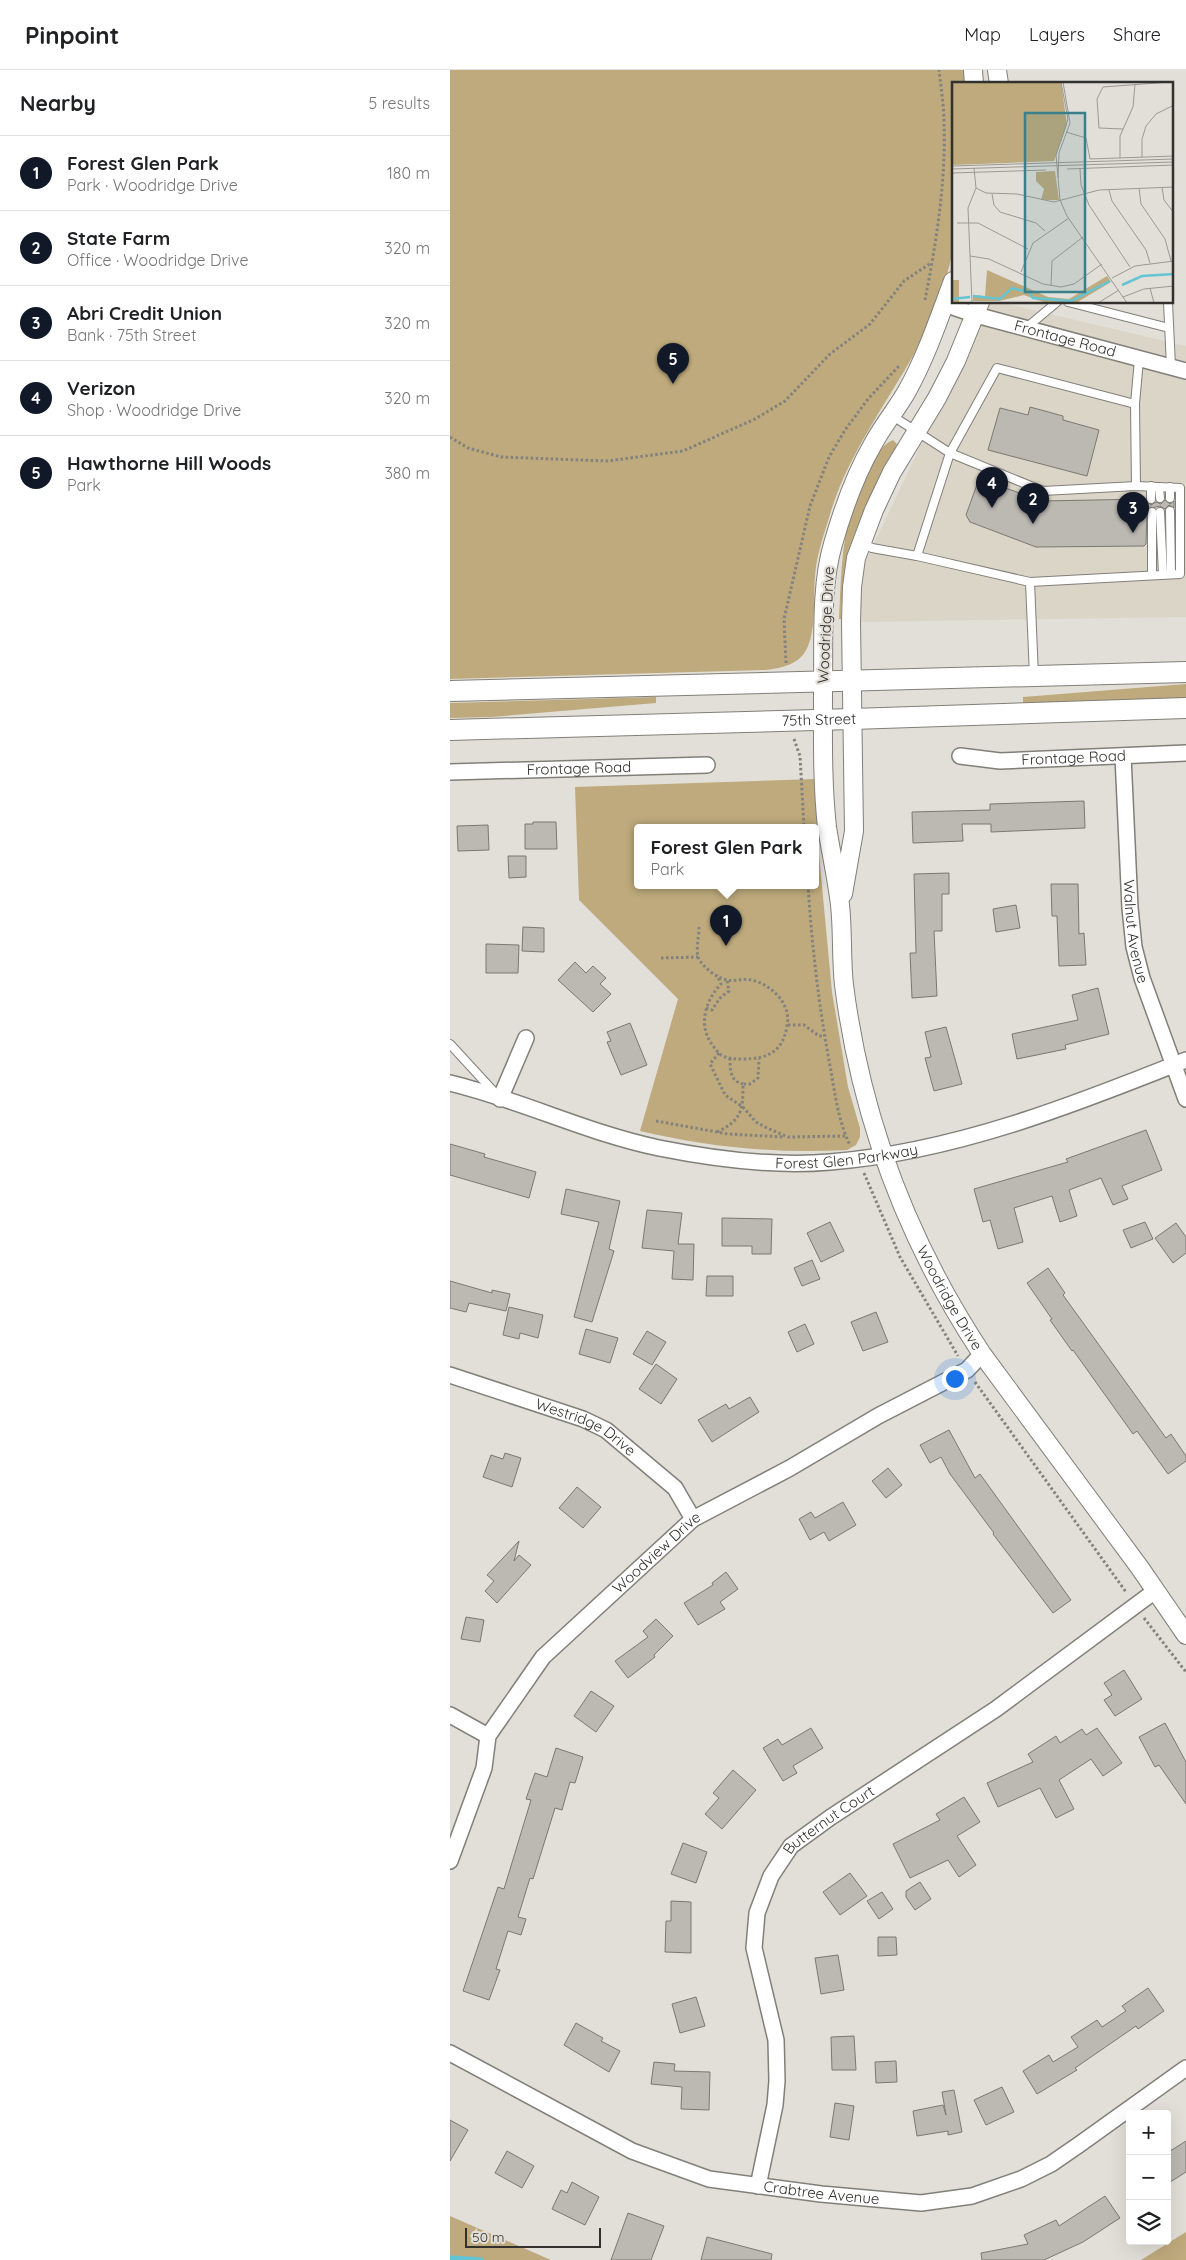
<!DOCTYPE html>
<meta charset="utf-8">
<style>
:root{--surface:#fff;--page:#f6f6f6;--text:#202124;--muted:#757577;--line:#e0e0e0;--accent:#111827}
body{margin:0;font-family:Quicksand,sans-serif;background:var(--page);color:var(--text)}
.controls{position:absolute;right:15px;bottom:15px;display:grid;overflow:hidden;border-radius:5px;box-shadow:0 5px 20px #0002}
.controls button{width:45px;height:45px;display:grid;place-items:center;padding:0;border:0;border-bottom:1px solid var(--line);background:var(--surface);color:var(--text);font:25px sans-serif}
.scale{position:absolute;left:15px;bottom:12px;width:136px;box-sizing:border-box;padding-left:5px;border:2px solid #32312e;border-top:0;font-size:14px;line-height:18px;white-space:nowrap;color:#32312e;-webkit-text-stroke:4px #e2dfd8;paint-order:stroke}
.you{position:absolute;left:504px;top:1308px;width:18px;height:18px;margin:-12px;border:4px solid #fff;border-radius:50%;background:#1a73e8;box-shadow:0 0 0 8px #1a73e833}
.badge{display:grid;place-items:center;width:32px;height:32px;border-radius:50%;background:var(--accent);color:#fff;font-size:16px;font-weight:700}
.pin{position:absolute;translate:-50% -41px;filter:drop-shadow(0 1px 2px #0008)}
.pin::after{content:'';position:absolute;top:26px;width:18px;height:15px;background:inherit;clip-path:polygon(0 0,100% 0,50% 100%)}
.popup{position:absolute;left:184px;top:754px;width:185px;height:65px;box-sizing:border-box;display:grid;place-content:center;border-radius:5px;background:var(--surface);filter:drop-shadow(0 1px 4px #0005);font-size:16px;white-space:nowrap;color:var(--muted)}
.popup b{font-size:19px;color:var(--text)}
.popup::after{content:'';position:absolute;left:50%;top:100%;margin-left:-10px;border:10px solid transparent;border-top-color:var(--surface)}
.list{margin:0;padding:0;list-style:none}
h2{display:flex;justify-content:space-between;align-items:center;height:65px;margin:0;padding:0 20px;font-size:21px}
h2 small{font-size:16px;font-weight:400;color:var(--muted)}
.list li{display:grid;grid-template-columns:32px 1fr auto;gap:15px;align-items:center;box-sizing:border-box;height:75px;padding:0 20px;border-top:1px solid var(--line)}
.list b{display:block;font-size:19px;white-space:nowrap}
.list p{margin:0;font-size:16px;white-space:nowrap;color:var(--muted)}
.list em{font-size:16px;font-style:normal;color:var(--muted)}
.icon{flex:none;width:28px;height:28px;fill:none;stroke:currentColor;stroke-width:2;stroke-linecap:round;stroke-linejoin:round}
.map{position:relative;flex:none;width:736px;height:2190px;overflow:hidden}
header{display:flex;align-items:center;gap:30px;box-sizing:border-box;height:70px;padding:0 25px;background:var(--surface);border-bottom:1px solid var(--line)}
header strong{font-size:24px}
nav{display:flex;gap:28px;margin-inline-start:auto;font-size:18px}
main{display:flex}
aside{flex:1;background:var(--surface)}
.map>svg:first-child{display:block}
.built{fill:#dbd5c7}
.green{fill:#beaa7c;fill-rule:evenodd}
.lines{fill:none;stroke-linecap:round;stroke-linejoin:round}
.stream{stroke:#65c4d3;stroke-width:5.5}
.building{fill:#bcb9b3;stroke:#7b7872}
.service-casing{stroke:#827f79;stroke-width:10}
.minor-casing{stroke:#827f79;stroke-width:18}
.tertiary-casing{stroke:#827f79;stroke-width:20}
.secondary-casing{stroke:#827f79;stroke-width:22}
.path{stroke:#84827d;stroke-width:3;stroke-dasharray:2.5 2.5;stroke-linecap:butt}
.service{stroke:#fff;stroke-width:8}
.minor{stroke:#fff;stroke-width:15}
.tertiary{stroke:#fff;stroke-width:18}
.secondary{stroke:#fff;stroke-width:20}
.labels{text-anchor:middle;stroke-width:4.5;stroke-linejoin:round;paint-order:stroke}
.street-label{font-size:15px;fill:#32312e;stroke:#e2dfd8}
.inset-river{fill:none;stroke:#65c4d3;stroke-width:2.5}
.inset-road{fill:none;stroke:#9c9994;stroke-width:1}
.view{fill:#3a808b;fill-opacity:0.15;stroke:#3a808b;stroke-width:2.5}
.inset-edge{fill:none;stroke:#32312e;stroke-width:2.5}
</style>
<header>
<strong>Pinpoint</strong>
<nav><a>Map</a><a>Layers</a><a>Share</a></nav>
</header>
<main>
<aside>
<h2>Nearby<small>5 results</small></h2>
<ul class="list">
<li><span class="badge">1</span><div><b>Forest Glen Park</b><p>Park · Woodridge Drive</p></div><em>180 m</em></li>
<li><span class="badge">2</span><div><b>State Farm</b><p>Office · Woodridge Drive</p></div><em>320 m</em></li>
<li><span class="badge">3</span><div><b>Abri Credit Union</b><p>Bank · 75th Street</p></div><em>320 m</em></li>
<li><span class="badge">4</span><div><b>Verizon</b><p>Shop · Woodridge Drive</p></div><em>320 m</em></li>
<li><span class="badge">5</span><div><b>Hawthorne Hill Woods</b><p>Park</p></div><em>380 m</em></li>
</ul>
</aside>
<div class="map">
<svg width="736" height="2190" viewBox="0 0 736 2190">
<rect width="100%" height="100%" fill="#e2dfd8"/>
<!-- built -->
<path class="built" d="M538 233H553L736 276V547L411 552V501Z"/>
<!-- green -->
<g class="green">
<path d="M0 0H515L516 14H503V180C496 212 486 244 470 273 440 329 400 380 381 441 375 462 366 485 365 507 363 529 367 563 355 582 347 595 328 599 315 600L0 609Z"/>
<path d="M443 370 447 374 446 379C430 412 410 445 399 480 393 502 392 526 391 549H389C391 511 391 471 403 434 406 423 413 413 418 403 424 390 429 376 443 370Z"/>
<path d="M736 614V629L573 633V627Z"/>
<path d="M206 627V633L41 647 0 648V633Z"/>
<path d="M366 709 368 774 382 922 398 1017 410 1058V1067L406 1075 397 1080C327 1084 258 1077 190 1061L228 929 129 830 125 717ZM187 757H365V815H187Z"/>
<path d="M0 2146 101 2190H0Z"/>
<path d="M736 2162V2190H691Z"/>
</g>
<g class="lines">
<!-- stream -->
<path class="stream" d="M0 2188 31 2190"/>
</g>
<!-- building -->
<g class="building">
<path d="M580 337 613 346V350L649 360 637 406 538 380 550 338 578 345Z"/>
<path d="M529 409 593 431 695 429 701 435 706 432 711 434 715 430 720 434 724 431V438L719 435 715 439 710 436 697 439 696 474 694 476 586 477 520 452 516 445Z"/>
<path d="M634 731 635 758 541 762V754H512L513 771 463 773 462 742 540 740V734Z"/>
<path d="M83 752H106L107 779H75V754H83Z"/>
<path d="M38 755 39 780 8 781 7 756Z"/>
<path d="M58 786H76V807L59 808Z"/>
<path d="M499 803V824H492V861H484L487 926 462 928 460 883H466L464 804Z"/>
<path d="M601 814H628L629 864 634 863 636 895 609 896 607 846H602Z"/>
<path d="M566 835 570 858 546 862 543 839Z"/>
<path d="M73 857 94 858V882L72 881Z"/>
<path d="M36 874 69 875 68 903H36Z"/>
<path d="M125 892 136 903 143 896 156 908 150 914 161 924 143 942 108 910Z"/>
<path d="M648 918 659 964 615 975 616 979 567 989 562 964 628 950 622 925Z"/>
<path d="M180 953 197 995 171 1005 157 972 161 971 157 962Z"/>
<path d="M496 957 512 1014 484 1021 475 988 481 987 475 962Z"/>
<path d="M696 1060 712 1100 672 1116 678 1129 663 1135 651 1108 619 1120 627 1146 610 1152 602 1126 564 1138 573 1172 548 1179 540 1150 533 1152 524 1119 618 1092 616 1089Z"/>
<path d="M0 1074 35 1084 34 1087 86 1102 79 1128 0 1105Z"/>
<path d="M116 1119 170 1131 159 1179 164 1181 142 1252 124 1247 149 1152 111 1144Z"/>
<path d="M197 1140 232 1143 228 1174H244L243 1210 222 1209 224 1181 192 1178Z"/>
<path d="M272 1148 322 1149 321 1184H302V1176H272Z"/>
<path d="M380 1152 394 1181 371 1192 357 1163Z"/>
<path d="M695 1152 703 1169 681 1178 673 1160Z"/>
<path d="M726 1153 736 1167V1183L723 1193 705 1168Z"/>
<path d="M362 1190 370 1209 352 1216 344 1198Z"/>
<path d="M598 1198 615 1223 613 1225 716 1368 721 1364 736 1386V1391L718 1404 687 1361 683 1364 623 1280 622 1281 600 1250 602 1249 577 1213Z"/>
<path d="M257 1206H283V1226H256Z"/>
<path d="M0 1211 42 1223V1220L60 1224 56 1241 19 1233 16 1242 0 1238Z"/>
<path d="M59 1237 93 1245 88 1268 70 1263 69 1269 53 1265Z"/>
<path d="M426 1242 438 1272 413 1281 401 1252Z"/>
<path d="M355 1254 364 1274 347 1282 338 1262Z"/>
<path d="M136 1259 168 1268 160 1293 129 1284Z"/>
<path d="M197 1261 216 1272 202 1295 183 1284Z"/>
<path d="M206 1294 227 1309 211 1334 189 1319Z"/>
<path d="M300 1327 309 1342 262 1372 248 1350 276 1334 279 1339Z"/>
<path d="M499 1360 525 1408 530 1404 621 1530 603 1543 543 1464 544 1463 500 1404 491 1387 480 1393 470 1375Z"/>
<path d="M55 1383 71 1388 62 1417 33 1407 41 1385 53 1389Z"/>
<path d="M438 1398 452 1415 436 1428 422 1411Z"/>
<path d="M127 1417 151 1437 133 1458 109 1438Z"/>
<path d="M393 1432 406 1455 379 1471 374 1462 360 1470 349 1449 361 1442 365 1448Z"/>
<path d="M69 1471 64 1491 69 1485 81 1495 47 1533 35 1521 44 1511 37 1505Z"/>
<path d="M276 1502 288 1519 270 1532 275 1539 248 1555 234 1533 263 1515 262 1513Z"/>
<path d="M16 1547 34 1550 30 1572 11 1569Z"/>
<path d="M206 1549 223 1566 204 1585 205 1587 178 1608 165 1591 198 1567 193 1561Z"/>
<path d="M674 1600 692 1629 665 1646 654 1630 662 1625 654 1613Z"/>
<path d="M141 1621 164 1636 146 1662 124 1646Z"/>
<path d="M715 1653 736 1692V1734L709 1695 705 1697 689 1667Z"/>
<path d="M361 1658 373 1678 343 1696 347 1703 333 1711 313 1678 328 1669 332 1675Z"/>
<path d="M647 1658 672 1693 653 1706 641 1689 609 1710 624 1739 606 1748 590 1718 548 1737 537 1713 583 1692 578 1684 606 1666 610 1673 632 1659 636 1665Z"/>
<path d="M106 1678 133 1687 125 1713 120 1712 112 1740 105 1738 83 1809 80 1808 68 1847 76 1849 71 1865 58 1861 46 1899 50 1900 39 1930 13 1921 48 1817 54 1819 81 1730 76 1729 85 1703 97 1707Z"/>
<path d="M283 1700 306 1720 272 1759 255 1744 269 1728 263 1723Z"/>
<path d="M514 1727 530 1752 507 1766 526 1795 509 1807 498 1790 460 1808 443 1774 490 1750 486 1744Z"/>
<path d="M233 1773 257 1782 246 1813 221 1804Z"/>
<path d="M400 1803 417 1826 390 1845 373 1822Z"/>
<path d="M470 1812 481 1829 465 1840 456 1827V1821Z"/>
<path d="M432 1822 443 1839 429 1849 417 1831Z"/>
<path d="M221 1831 241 1832V1883L215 1882 216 1851H221Z"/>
<path d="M428 1867H446L447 1885 428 1886Z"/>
<path d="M388 1885 394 1920 371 1924 365 1888Z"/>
<path d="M698 1918 714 1941 688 1959 686 1956 625 1998 627 2000 587 2024 573 2001 599 1985 603 1992 628 1977 621 1967 647 1950 652 1957 676 1941 672 1936Z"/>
<path d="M246 1927 255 1956 230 1963 222 1934Z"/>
<path d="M126 1953 153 1968 151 1971 170 1981 159 2002 114 1975Z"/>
<path d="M404 1966 406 2000H382L381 1967Z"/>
<path d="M446 1991 447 2012 426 2013 425 1992Z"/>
<path d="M204 1992 225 1994 224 2001 260 2002 259 2040 231 2039 232 2017 201 2014Z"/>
<path d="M552 2017 564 2042 536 2055 524 2030Z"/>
<path d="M504 2020 512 2062 498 2065V2061L467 2066 463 2041 493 2035 496 2045 492 2022Z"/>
<path d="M385 2033 404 2036 399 2070 380 2067Z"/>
<path d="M0 2050 18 2060 0 2091Z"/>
<path d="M736 2071V2102L717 2114V2083Z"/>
<path d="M57 2081 84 2096 72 2118 45 2103Z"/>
<path d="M122 2112 149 2127 135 2155 102 2139 111 2120 117 2123Z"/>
<path d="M655 2126 670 2148 633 2172 594 2190H532L531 2183 578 2174 574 2165 606 2150 609 2156Z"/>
<path d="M178 2143 214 2156 201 2190H161Z"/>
<path d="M257 2167 322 2184 321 2190H251Z"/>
</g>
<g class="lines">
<!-- service casing -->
<g class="service-casing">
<g id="service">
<path d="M618 232 719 258"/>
<path d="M718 232 721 297"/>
<path d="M576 258 607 232"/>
<path d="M686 416 685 334 689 289"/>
<path d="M701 416V429"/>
<path d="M709 417 710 428"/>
<path d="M720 417V428"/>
<path d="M720 441 721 504"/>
<path d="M702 442V505"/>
<path d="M710 442 713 504"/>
<path d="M411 473 422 478 467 486 580 512 730 504V418L686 416 593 421 500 383 441 345"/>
<path d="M467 486 500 383 547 298 685 334"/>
<path d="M580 512 584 606"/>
<path d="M0 974 46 1024"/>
</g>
</g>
<!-- minor casing -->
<g class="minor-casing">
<g id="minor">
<path id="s1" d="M494 234 526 245 736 301"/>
<path id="s2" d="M510 686 550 691 736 683"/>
<path id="s3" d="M673 686 680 838 684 877 692 908 736 1029"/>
<path id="s4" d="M0 702 257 695"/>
<path id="s5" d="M0 1013C71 1030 137 1063 209 1078 264 1089 324 1097 380 1092 504 1082 621 1036 736 990"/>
<path d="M50 1029 76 968"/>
<path id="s6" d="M0 1305 133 1349 156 1360 225 1418 243 1449"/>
<path d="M0 1645 38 1666"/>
<path id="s7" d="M0 1791 34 1698 38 1666 93 1587 243 1449 340 1398 428 1346 517 1300 532 1284"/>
<path id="s8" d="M0 1983 182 2081 259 2109 371 2124 471 2133 522 2126 571 2109 601 2094 630 2074 736 1998"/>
<path id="s9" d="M308 2116 325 2035 327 2011 326 1970 304 1878 307 1843 321 1806 341 1776 381 1747 546 1639 705 1521"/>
</g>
</g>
<!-- tertiary casing -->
<g class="tertiary-casing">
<g id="tertiary">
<path d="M523 0 524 14"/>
<path d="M547 0 549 14"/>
<path id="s10" d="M503 211C489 248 476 287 457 321 447 339 433 355 423 374 405 405 393 439 383 474 370 518 374 574 373 621 373 666 372 712 377 757 381 783 387 809 390 835 393 862 391 888 394 915 411 1048 458 1172 532 1284L690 1498 736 1565"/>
<path d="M393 824 404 761 401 552 402 517 406 488 424 440 442 402 487 328 506 291 530 232"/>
</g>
</g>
<!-- secondary casing -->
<g class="secondary-casing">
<g id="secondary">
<path d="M0 621 736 602"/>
<path id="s11" d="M0 660 402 649 736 638"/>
</g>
</g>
<!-- path -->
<g class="path">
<path d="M475 230C486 174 496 112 494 54 494 36 491 18 489 0"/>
<path d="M0 367 18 378 51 387 157 391 233 381 305 349 335 331 380 284 420 254 454 211 481 193"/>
<path d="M336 593 334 549 360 436 379 387 395 360 418 329 449 296"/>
<path d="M344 669 350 686 354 757"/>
<path d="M358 815C362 877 369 939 381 1001 385 1025 389 1053 400 1075"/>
<path d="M249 857C249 865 246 879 248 887 252 897 268 909 278 910 285 912 293 908 301 910 321 914 342 934 337 956 333 982 317 989 293 989 285 989 278 989 271 985 267 982 264 977 261 973 248 953 256 930 271 914L267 905"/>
<path d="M211 888 248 887"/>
<path d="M256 938 262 940 270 928 279 921 277 910"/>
<path d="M338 955H354L369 966H374"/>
<path d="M269 983 260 994 275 1025 293 1037 306 1052 317 1058 338 1067 395 1066"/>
<path d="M280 988C280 1000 280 1011 293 1014"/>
<path d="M206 1051 278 1064 334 1067"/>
<path d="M267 1062C292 1050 293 1040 293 1014H300L308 1008 309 989"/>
<path d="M414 1103 450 1187 508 1286"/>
<path d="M525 1312 676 1522"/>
<path d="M694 1548 736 1602"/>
</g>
<!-- service -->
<use href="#service" class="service"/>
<!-- minor -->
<use href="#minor" class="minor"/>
<!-- tertiary -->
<use href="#tertiary" class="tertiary"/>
<!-- secondary -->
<use href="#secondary" class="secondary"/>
</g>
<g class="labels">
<!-- street labels -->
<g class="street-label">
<text dy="5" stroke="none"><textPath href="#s1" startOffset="126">Frontage Road</textPath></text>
<text transform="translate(376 555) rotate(-87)" y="5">Woodridge Drive</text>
<text dy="5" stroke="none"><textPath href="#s11" startOffset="369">75th Street</textPath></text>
<text dy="5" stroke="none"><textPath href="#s2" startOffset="114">Frontage Road</textPath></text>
<text dy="5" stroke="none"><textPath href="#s4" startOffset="129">Frontage Road</textPath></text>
<text dy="5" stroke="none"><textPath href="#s3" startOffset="176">Walnut Avenue</textPath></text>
<text dy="5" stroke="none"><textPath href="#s5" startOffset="408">Forest Glen Parkway</textPath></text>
<text dy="5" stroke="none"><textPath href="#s10" startOffset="1066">Woodridge Drive</textPath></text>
<text dy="5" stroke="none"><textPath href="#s6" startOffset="146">Westridge Drive</textPath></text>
<text dy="5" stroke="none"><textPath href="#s7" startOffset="382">Woodview Drive</textPath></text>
<text dy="5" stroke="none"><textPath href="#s9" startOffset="399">Butternut Court</textPath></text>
<text dy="5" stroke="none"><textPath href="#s8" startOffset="402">Crabtree Avenue</textPath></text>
</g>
</g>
<!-- overview -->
<g transform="translate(502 12)">
<rect width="221" height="221" fill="#e2dfd8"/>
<path d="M0 0H109L115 43 102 79 0 83ZM103 89 107 118H89L92 107 84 99V90ZM35 188 96 215 117 217 155 194 159 200 124 221H94L72 213 47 219H21V213L33 214ZM0 198H7V221H0Z" fill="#beaa7c"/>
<path class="inset-river" d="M170 203 190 194 222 192M21 214 48 217 60 206 77 210 81 216 119 219 158 199M0 217 18 215"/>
<path class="inset-road" d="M109 0 116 37 104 73 108 118 115 134 175 221M151 5 218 0M151 5 145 17 147 46 171 47M114 50 134 56 138 77 222 74M190 75V57L194 44 204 32 222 23M168 76V54L181 25 183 2M0 84 222 77M0 87 222 80M115 87 222 83M128 87 129 103 137 123 178 185M0 91 94 88M106 96 107 71 118 41 111 0M210 105 212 118 222 131M24 106 34 111 65 112 102 120 147 108 222 105M187 106 189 122 213 157 219 179M157 108 160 119 194 168 198 181M40 112 42 123 48 130 84 141 93 149M5 141H26L76 167M18 174 37 177 91 202 109 205 122 202 150 182M69 190 81 161 117 136M160 196 183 184 222 179M99 204 100 179 131 155M198 206 202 221M171 215 192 207 222 204M20 221 16 126 24 106 22 86M146 221 167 208"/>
<path class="view" d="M73 31H133V210H73Z"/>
<rect width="221" height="221" class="inset-edge"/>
</g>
</svg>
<div class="controls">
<button>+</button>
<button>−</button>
<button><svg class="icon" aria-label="layers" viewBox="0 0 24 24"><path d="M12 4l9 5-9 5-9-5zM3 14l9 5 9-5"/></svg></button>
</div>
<div class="scale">50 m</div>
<div class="you"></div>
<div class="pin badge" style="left:276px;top:876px">1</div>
<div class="popup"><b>Forest Glen Park</b>Park</div>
<div class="pin badge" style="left:583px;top:454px">2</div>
<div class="pin badge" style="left:683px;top:463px">3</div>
<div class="pin badge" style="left:542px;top:438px">4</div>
<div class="pin badge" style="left:223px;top:314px">5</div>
</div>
</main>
